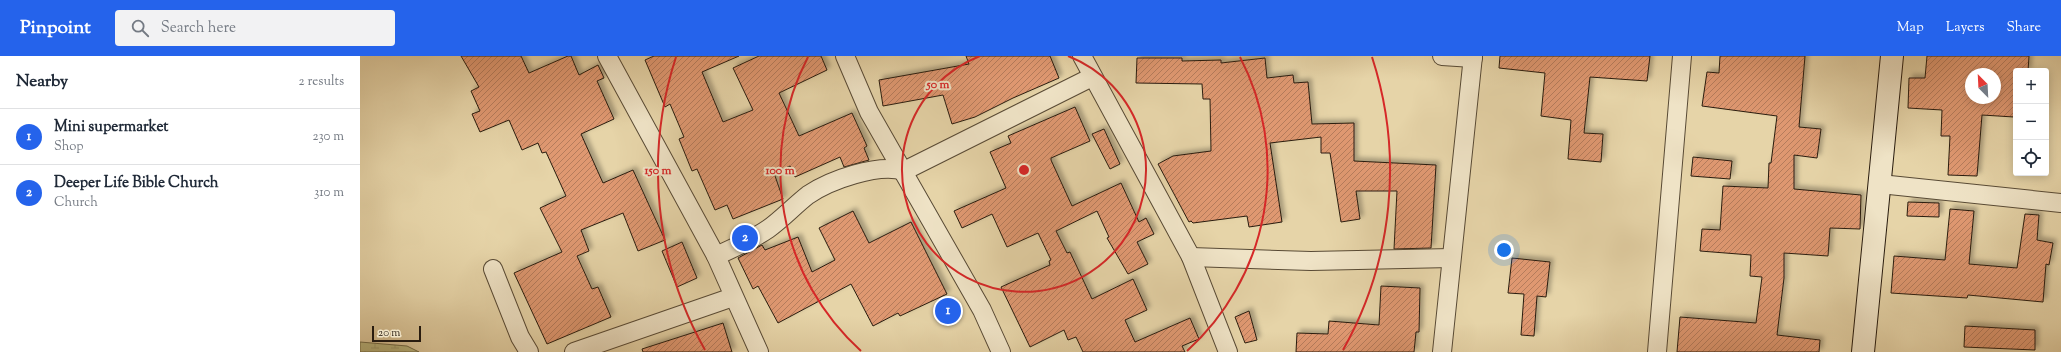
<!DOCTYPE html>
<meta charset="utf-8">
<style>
:root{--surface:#fff;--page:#f2f2f3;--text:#1f2937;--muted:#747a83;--line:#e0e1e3;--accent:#2563eb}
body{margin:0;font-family:"Sorts Mill Goudy",serif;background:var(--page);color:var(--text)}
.controls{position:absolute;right:12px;top:12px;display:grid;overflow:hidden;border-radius:4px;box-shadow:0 2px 10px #0003}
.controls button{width:36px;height:36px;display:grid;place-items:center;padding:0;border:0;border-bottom:1px solid var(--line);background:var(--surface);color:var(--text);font:20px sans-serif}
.compass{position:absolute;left:1605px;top:12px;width:36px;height:36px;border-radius:50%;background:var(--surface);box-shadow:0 2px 10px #0003;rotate:336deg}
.scale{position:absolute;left:12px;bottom:10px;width:49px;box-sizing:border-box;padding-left:4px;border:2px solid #291c0f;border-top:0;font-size:11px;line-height:14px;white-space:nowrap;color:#291c0f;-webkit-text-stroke:3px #efe3c6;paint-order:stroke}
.you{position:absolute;left:1144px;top:194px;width:14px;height:14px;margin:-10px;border:3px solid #fff;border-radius:50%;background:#1a73e8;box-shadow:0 0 0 6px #1a73e833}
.badge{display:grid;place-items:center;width:26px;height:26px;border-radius:50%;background:var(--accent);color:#fff;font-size:13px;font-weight:700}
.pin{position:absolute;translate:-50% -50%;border:2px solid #fff;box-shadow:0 1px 4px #0006}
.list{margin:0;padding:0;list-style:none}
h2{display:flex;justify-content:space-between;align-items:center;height:52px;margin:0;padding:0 16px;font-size:17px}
h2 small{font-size:13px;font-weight:400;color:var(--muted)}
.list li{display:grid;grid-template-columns:26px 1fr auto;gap:12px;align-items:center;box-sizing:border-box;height:56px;padding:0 16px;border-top:1px solid var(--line)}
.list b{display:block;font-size:15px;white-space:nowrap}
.list p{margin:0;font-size:13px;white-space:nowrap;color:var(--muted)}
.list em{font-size:13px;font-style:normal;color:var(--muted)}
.icon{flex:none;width:22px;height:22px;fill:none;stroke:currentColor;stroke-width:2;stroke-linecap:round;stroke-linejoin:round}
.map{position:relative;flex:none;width:1701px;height:296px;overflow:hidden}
header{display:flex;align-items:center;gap:24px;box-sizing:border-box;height:56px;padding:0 20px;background:var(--accent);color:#fff}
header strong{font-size:19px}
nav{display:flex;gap:22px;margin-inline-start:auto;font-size:14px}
.search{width:280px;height:36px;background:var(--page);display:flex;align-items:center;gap:10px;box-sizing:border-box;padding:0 14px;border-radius:4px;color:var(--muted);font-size:15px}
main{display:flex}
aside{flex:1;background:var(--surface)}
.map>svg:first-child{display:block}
.wetland{fill:url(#wetland-marsh);stroke:#726c49}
.building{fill:url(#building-hatch);stroke:#291c0f;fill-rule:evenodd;filter:url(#shadow)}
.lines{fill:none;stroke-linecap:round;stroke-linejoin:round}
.street-casing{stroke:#584a35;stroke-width:20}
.secondary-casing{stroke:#291c0f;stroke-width:24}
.street{stroke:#efe3c6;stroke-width:18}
.secondary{stroke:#efe3c6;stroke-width:22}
.ring{fill:none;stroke:#d62828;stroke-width:2}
.centre{fill:#d62828;stroke:#efe3c6;stroke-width:2}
.ring-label{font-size:12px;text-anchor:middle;font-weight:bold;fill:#d62828;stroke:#efe3c6;stroke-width:4;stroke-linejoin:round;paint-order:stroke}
</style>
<header>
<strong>Pinpoint</strong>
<div class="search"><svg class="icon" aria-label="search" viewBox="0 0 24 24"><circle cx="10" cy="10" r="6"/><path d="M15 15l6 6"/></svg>Search here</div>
<nav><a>Map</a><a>Layers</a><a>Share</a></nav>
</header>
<main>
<aside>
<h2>Nearby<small>2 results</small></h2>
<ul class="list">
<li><span class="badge">1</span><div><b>Mini supermarket</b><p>Shop</p></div><em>230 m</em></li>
<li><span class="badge">2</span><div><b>Deeper Life Bible Church</b><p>Church</p></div><em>310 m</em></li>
</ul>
</aside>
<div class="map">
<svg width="1701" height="296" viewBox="0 0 1701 296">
<defs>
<pattern id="wetland-marsh" width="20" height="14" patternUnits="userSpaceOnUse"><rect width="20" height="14" fill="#bcbb83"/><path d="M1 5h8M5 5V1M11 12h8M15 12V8" fill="none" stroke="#a2a070"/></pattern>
<pattern id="building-hatch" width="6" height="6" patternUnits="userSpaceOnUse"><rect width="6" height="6" fill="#df9871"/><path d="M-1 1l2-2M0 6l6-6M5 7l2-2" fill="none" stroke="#b57b5b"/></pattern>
<filter id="shadow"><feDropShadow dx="3.5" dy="-3.5" stdDeviation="2" flood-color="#0004"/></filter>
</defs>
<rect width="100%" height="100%" fill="#e6d4a8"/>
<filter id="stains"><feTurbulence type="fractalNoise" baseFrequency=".005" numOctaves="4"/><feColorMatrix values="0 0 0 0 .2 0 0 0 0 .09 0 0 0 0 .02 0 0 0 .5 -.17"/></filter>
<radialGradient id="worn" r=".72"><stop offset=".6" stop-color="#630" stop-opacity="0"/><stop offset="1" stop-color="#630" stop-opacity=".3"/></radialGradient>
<!-- wetland -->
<path class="wetland" d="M0 286 47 290 59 296H0Z"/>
<!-- building -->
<g class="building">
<path d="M101 0H161L169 17 208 0H211L219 19 238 9 244 22 237 25 254 63 221 78 243 127 273 114 305 184 278 195 263 157 221 174 229 195 217 200 232 233 238 231 251 261 187 288 154 217 202 196 180 152 206 140 186 96 182 97 178 87 162 94 149 64 120 76 112 58 120 55 111 35 119 31Z"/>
<path d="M294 0H379L342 16 363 66 393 54 373 12 399 0H461L467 14 419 37 439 80 492 57 507 90 504 92 509 104 484 111 480 101 435 121 430 110 414 117 423 143 373 163 367 149 355 154 337 113 332 115 319 83 324 81 310 48 305 51 285 4Z"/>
<path d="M606 0H690L699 22 653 42 615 61 592 68 583 39 523 50 519 24 609 8Z"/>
<path d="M1140 0H1290L1287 25 1230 21 1224 77 1243 78 1241 106 1208 103 1211 64 1181 60 1185 17 1139 12Z"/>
<path d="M1360 0H1445L1439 71 1461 73 1457 102 1434 99V133L1501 139 1500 173 1470 172 1468 200 1424 197V222L1417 279 1460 284 1459 296H1317L1320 261 1396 267 1402 221 1390 220 1391 199 1340 195 1342 173 1360 174 1363 130 1408 132 1409 107H1411L1417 60 1342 50 1347 16 1359 17Z"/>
<path d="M1567 0H1669L1668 15H1656L1654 61 1622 59 1617 120 1588 119 1590 80H1581L1582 54 1548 52 1549 22H1565ZM1611 18H1635V42H1611Z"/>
<path d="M777 2H822V5L861 4V7L905 2 907 22 933 19 934 27 948 26 952 68 994 67V105L1076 109 1071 192 1034 193 1037 135H996L1000 163 981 166 970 97H961V81L910 87 922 166 889 171 887 160 833 167 831 165 829 166 798 108 813 100 851 95 850 43H843L842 28 776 27Z"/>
<path d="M715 51 730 85 691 102V104L712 150 761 127 779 166 786 162 794 178 777 186 788 208 768 218 747 182 749 181 737 155 696 175 707 197 710 196 732 243 773 223 787 254 765 264 775 286 830 262 839 283 822 290 825 296H723L716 281 708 284 704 274 670 291 641 231 690 209 689 205 691 204 678 177 647 191 632 158 602 172 594 155 646 132 630 96 651 87 648 80Z"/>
<path d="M744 73 760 108 750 113 732 78Z"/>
<path d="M1333 101 1372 105 1370 123 1331 120Z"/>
<path d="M1548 146 1579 147V161L1547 160Z"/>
<path d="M1590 153 1614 155 1609 208 1657 212 1665 158 1679 159 1677 184 1693 187 1689 209 1686 208 1683 246 1608 239 1607 242 1531 237 1534 200 1585 204Z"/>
<path d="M493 155 509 187 551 166 587 238 540 260 538 257 513 270 491 228 418 267 398 230 393 233 378 202 402 189 405 194 438 181 452 216 475 204 459 172Z"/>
<path d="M322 186 337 222 317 231 302 195Z"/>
<path d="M1152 202 1190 206 1186 241 1177 240 1174 280 1161 279 1164 238 1148 237Z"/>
<path d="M1021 230 1060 232 1059 276H1056L1054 296H936L937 277 968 278 969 265 1019 269Z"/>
<path d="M889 255 897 284 885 287 875 261Z"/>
<path d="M363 267 372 296H283L282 293Z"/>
<path d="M1605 270 1675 274V294L1604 291Z"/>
</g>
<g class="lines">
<!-- street casing -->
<g class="street-casing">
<g id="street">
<path d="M247 0 356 200 399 296"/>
<path d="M485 0 509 56 622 254 641 296"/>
<path d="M722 0 831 201 868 296"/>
<path d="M1082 0 1113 2"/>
<path d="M1520 128 1701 147"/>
<path d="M356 200C374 192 392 184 408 173 422 163 434 150 448 139 470 124 518 107 544 115L732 21"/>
<path d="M831 201 951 205 1091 202"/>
<path d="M133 213 160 281 169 296"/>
<path d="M214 296 373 241"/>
<path d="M1082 296 1113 0"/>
<path d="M1297 296 1322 0"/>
</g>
</g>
<!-- secondary casing -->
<g class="secondary-casing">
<path id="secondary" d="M1503 296 1532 0"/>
</g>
<!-- street -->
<use href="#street" class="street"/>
<!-- secondary -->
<use href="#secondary" class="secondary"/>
</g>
<!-- distance rings -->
<g class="ring">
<path d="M708 0A122 122 0 1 1 620 0"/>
<path d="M501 295A244 244 0 0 1 448 1M880 1A244 244 0 0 1 827 295"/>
<path d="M345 294A366 366 0 0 1 316 1M1012 1A366 366 0 0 1 983 294"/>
</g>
<circle cx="664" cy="114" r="6" class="centre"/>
<g class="ring-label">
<text x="578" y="32">50 m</text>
<text x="420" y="118">100 m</text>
<text x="298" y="118">150 m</text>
</g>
<rect width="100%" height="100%" filter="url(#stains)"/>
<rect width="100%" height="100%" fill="url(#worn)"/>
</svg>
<div class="controls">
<button>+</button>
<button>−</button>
<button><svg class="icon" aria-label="locate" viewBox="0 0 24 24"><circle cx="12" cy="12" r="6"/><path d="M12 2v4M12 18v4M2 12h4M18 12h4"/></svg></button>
</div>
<svg class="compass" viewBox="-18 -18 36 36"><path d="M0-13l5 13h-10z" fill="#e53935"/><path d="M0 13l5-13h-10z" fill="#747a83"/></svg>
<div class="scale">20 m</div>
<div class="you"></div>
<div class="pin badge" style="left:588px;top:255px">1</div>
<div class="pin badge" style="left:385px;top:182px">2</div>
</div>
</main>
